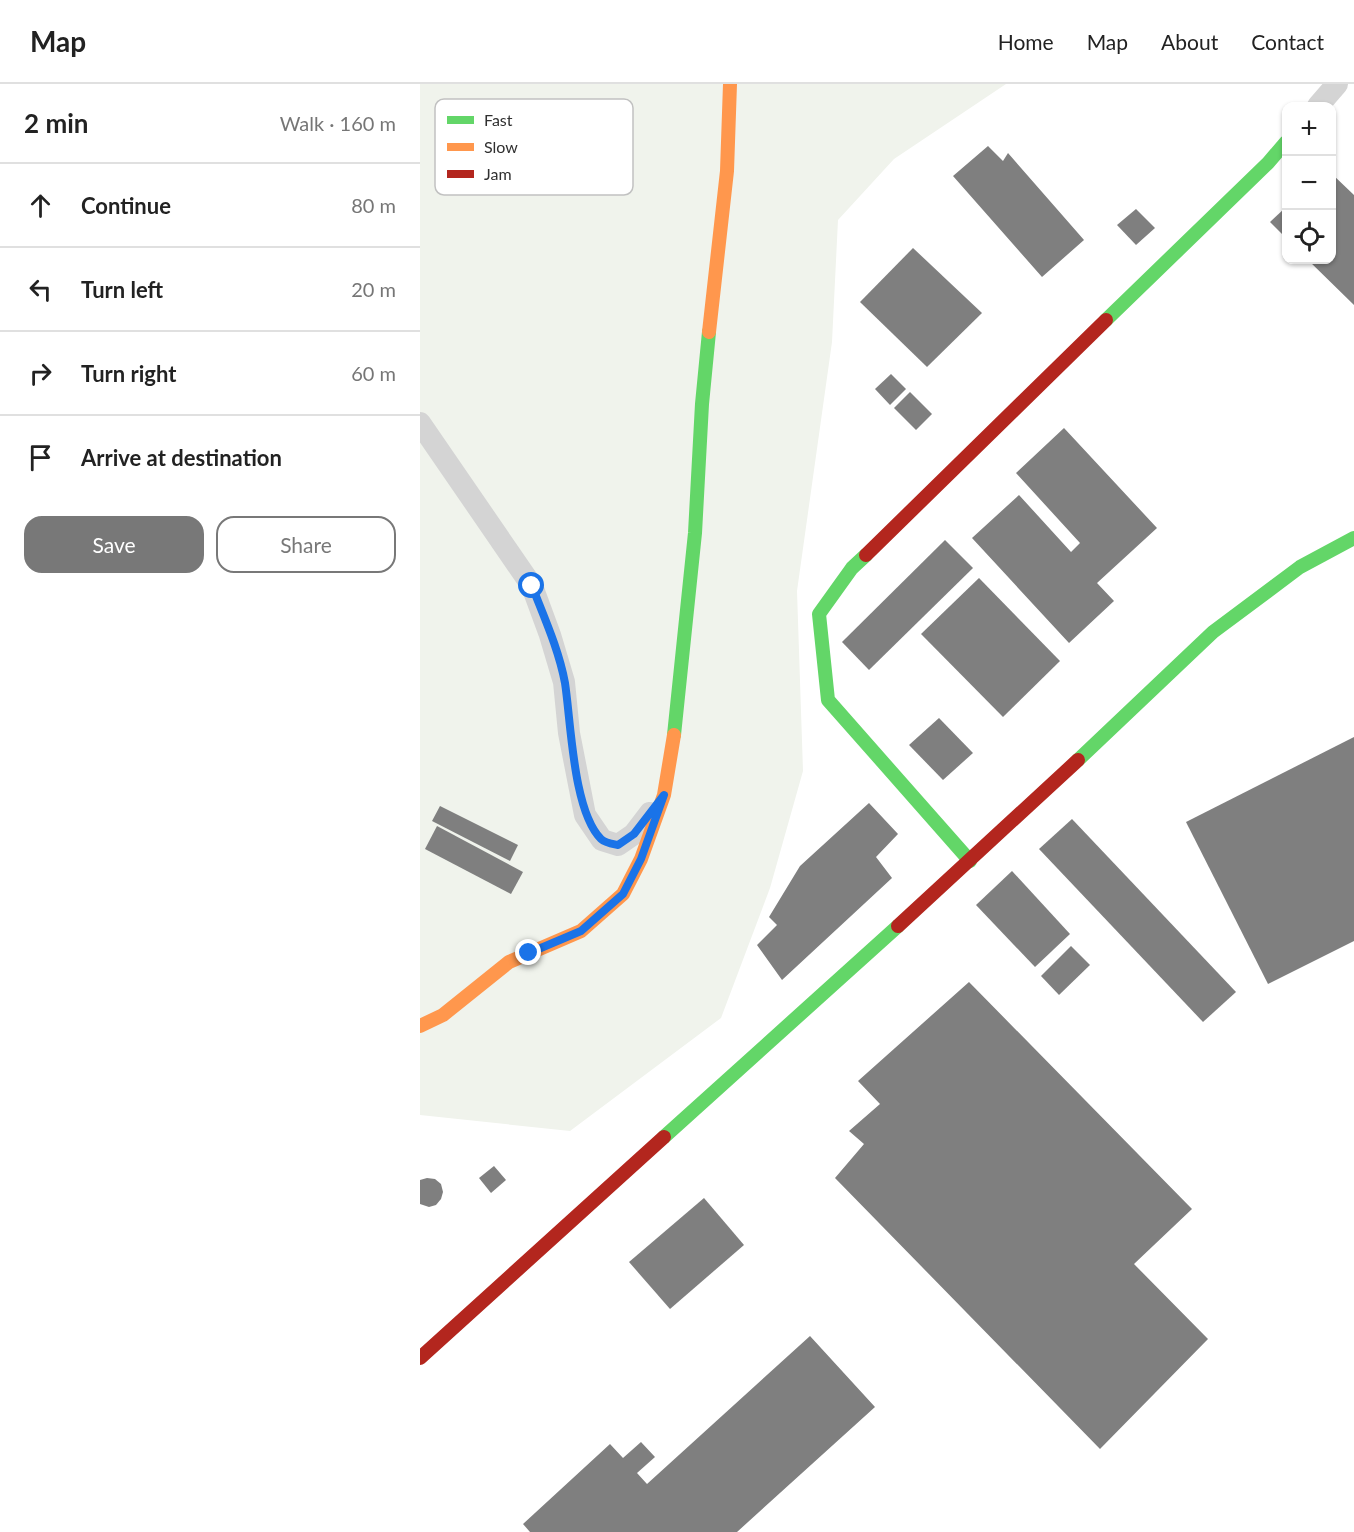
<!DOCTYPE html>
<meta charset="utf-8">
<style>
:root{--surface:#fff;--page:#f2f2f2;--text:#222;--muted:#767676;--line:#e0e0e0;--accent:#787878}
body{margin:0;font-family:Lato,sans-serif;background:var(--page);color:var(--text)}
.controls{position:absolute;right:18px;top:18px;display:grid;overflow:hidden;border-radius:12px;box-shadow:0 2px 4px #0004}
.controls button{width:54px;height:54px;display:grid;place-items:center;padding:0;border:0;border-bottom:2px solid var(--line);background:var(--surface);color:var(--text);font:30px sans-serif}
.stop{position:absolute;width:18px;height:18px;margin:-14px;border:4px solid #1a73e8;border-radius:50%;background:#fff}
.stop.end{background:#1a73e8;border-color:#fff;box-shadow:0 2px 6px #0008}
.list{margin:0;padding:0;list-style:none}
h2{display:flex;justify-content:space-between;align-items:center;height:78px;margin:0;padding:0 24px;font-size:26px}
h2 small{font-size:20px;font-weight:400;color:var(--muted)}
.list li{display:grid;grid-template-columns:39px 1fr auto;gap:18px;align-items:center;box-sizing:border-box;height:84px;padding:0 24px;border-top:2px solid var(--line)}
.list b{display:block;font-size:22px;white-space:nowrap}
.list em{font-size:20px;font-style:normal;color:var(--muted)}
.actions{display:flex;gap:12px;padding:18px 24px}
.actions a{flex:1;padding:14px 0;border:2px solid var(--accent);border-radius:18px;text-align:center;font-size:21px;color:var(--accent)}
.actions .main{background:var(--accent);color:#fff}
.icon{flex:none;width:33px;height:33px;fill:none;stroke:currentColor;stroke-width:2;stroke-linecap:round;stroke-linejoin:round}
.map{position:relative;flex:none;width:934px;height:1448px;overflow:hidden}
header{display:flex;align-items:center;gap:36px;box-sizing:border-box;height:84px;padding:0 30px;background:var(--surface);border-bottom:2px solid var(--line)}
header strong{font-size:28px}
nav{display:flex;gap:33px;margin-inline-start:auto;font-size:21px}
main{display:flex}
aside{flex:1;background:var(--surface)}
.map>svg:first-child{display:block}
.green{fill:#f0f3ec}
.building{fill:#7f7f7f}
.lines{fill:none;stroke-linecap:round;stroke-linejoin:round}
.street{stroke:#d4d4d4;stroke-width:22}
.fast{stroke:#63d668;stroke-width:14}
.slow{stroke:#ff974d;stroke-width:14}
.jam{stroke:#b3261e;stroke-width:14}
.route{stroke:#1a73e8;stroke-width:8}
.key{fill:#fff;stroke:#c1c1c1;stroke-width:1.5}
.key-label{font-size:16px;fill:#303030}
</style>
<header>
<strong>Map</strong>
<nav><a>Home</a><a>Map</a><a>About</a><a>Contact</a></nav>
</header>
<main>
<aside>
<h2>2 min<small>Walk · 160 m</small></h2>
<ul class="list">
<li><svg class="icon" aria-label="ahead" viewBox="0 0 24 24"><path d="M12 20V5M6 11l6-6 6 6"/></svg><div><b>Continue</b></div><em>80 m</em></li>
<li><svg class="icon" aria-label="left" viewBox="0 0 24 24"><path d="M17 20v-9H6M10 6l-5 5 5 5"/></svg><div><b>Turn left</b></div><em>20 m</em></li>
<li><svg class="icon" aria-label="right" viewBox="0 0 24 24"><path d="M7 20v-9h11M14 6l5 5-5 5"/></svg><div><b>Turn right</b></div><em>60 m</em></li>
<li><svg class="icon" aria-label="arrive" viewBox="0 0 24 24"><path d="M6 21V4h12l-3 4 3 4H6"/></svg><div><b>Arrive at destination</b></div></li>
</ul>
<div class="actions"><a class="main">Save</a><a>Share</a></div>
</aside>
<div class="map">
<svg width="934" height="1448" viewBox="0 0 934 1448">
<rect width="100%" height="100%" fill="#fff"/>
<!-- green -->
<path class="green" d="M0 0H586L474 75 418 136 412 258 377 507 383 687 350 804 301 934 150 1047 0 1031Z"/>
<!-- building -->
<g class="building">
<path d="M568 62 583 77 588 69 664 156 622 193 533 92Z"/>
<path d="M912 90 934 111V221L888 176H912Z"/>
<path d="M866 123V154L850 138Z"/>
<path d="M716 125 735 144 716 161 697 141Z"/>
<path d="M493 164 562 229 507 283 440 218Z"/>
<path d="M471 290 486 305 470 321 455 305Z"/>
<path d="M490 308 512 330 496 346 474 324Z"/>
<path d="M644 344 737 444 677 499 694 517 649 559 552 454 599 411 651 468 660 459 596 389Z"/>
<path d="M525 456 553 484 449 586 422 558Z"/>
<path d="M559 494 640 577 583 633 501 550Z"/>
<path d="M519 634 553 669 523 696 489 661Z"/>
<path d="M934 653V857L848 900 766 738Z"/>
<path d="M449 719 478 750 456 773 472 794 362 896 337 861 357 841 349 833 380 782Z"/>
<path d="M20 722 98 761 90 777 12 737Z"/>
<path d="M652 735 816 908 783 938 619 765Z"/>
<path d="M17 742 103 788 91 810 5 765Z"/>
<path d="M592 787 650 850 615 883 556 821Z"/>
<path d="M651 862 670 881 639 911 621 892Z"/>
<path d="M549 898 772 1125 714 1180 788 1255 680 1365 415 1094 444 1060 429 1047 460 1020 438 997Z"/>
<path d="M74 1082 86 1096 71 1109 59 1094Z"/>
<path d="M7 1094 15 1095 21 1100 23 1108 21 1115 16 1121 9 1123 0 1120V1096Z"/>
<path d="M284 1114 324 1161 250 1225 209 1178Z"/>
<path d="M390 1252 455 1323 317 1448H110L103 1440 190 1360 203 1374 221 1358 235 1373 217 1389 227 1400Z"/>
</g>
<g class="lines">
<!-- street -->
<g class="street">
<path d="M898 22 917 0"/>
<path d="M0 339 112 502 130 551 144 598 149 649 165 731 182 756 198 761 214 750 230 729"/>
</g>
<!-- fast -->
<g class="fast">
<path d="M686 236 848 79 866 58"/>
<path d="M446 471 432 484 399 530 408 616 550 777"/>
<path d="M254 651 275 449 282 320 289 248"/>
<path d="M658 676 793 548 880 483 934 454"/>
<path d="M244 1053 478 842"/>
</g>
<!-- slow -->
<g class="slow">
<path d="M289 248 307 87 310 0"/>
<path d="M0 942 23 931 89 878 161 847 203 810 221 775 244 711 254 651"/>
</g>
<!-- jam -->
<g class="jam">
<path d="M446 471 686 236"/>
<path d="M478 842 658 676"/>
<path d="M0 1274 244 1053"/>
</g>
</g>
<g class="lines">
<!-- route -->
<path class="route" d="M109 869 161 847 203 810 221 775 244 711 214 750 198 761C193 760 185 759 181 755 153 727 151 638 145 599 139 566 124 533 112 502"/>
</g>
<!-- legend -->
<rect x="15" y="15" width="198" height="96" rx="9" class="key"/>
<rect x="27" y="32" width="27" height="8" fill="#63d668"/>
<rect x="27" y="59" width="27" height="8" fill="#ff974d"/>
<rect x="27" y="86" width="27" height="8" fill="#b3261e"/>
<g class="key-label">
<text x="64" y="42">Fast</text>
<text x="64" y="69">Slow</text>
<text x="64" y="96">Jam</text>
</g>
</svg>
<div class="controls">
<button>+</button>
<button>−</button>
<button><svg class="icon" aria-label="locate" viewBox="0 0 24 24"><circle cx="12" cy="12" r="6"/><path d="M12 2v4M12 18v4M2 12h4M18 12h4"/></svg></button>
</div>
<div class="stop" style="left:112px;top:502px"></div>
<div class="stop end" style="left:109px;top:869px"></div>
</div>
</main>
